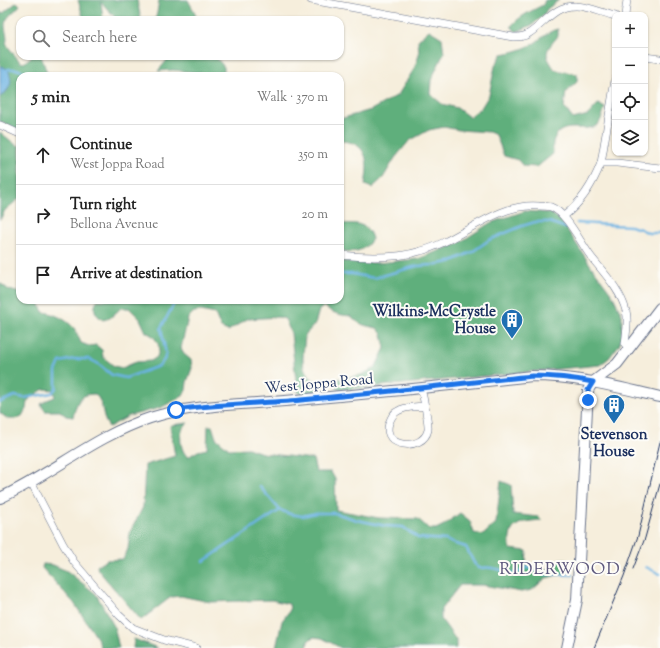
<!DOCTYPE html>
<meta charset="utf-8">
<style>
:root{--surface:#fff;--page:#f6f6f6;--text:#222;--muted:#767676;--line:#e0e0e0}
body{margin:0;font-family:"Sorts Mill Goudy",serif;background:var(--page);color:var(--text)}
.controls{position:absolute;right:12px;top:12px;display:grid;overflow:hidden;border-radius:8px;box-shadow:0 1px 3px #0004}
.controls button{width:36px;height:36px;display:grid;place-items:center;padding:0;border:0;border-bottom:1px solid var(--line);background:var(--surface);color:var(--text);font:20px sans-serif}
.stop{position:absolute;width:12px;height:12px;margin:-9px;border:3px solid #1a73e8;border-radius:50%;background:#fff}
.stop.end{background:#1a73e8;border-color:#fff;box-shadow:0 1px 4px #0008}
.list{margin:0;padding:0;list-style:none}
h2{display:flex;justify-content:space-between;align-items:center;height:52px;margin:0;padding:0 16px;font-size:17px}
h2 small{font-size:13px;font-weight:400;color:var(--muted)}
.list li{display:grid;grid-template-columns:26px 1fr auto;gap:12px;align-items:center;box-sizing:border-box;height:60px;padding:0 16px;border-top:1px solid var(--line)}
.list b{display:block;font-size:15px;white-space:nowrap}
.list p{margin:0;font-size:13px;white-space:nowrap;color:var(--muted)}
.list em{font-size:13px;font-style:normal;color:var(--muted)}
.icon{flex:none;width:22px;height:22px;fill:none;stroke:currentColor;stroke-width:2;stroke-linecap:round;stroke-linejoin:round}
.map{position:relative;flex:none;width:660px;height:648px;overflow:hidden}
.search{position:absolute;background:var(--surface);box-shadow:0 1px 3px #0004;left:16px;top:16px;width:328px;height:44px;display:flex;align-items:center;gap:10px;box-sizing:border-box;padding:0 14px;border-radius:12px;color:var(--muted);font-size:15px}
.panel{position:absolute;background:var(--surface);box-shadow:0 1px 3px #0004;left:16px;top:72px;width:328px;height:232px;border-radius:12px}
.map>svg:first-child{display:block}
.forest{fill:#5eaf7b;stroke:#3c6f6c}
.water{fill:#6cb3e3;stroke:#4471a0}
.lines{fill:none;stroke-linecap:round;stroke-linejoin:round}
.stream{stroke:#6cb3e3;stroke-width:2.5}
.street-casing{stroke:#68728a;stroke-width:8}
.secondary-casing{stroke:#68728a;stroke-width:12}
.street{stroke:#fff;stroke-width:7}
.secondary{stroke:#fff;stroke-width:10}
.tram{stroke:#1b2f5e;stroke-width:1}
.route{stroke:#1a73e8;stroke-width:5}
.labels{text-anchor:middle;stroke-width:4;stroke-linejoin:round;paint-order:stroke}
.poi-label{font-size:15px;font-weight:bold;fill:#1b2f5e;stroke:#fdfcf7;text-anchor:end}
.street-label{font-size:15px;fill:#1b2f5e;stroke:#fdfcf7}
.quarter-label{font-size:17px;letter-spacing:1px;fill:#5e597e;stroke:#fdfcf7}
</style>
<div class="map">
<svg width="660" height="648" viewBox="0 0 660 648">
<rect width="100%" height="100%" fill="#fdfcf7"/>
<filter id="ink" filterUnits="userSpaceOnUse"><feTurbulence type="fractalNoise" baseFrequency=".025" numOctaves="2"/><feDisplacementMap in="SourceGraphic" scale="8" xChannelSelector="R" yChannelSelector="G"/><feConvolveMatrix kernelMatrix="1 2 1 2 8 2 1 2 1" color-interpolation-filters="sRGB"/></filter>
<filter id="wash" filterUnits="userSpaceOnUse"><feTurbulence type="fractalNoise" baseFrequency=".012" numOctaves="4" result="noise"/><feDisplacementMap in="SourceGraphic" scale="16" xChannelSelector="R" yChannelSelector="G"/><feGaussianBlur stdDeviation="0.9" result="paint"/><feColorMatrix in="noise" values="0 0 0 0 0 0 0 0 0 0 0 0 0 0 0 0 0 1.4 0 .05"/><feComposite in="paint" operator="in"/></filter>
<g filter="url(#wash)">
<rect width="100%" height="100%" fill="#f6eedc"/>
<!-- forest -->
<g class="forest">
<path d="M78 0H137L141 20H115L114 16 101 2 103 19 84 20Z"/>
<path d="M159 0H188L194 11 197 20H155L157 13Z"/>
<path d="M545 0H559L547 9 543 16 532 25 516 32 511 26C520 16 531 11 543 5Z"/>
<path d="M17 2 20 5C15 12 4 17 5 27 6 34 8 38 6 44L20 62 24 63 32 56H41L47 73 53 76H20V131L0 122V97L8 90 0 66V11L2 14Z"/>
<path d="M558 29V36C545 52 543 52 555 70L577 74V82L566 92 564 107 573 119 588 115 598 104 605 108C603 112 602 119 599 123 589 136 563 118 554 139 552 143 553 150 553 154L537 167 523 166 518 160 504 156 496 135 489 132 459 130 444 127 429 130 409 141 395 158 383 178 372 188 365 185C369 163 369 142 340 141V119L371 110 398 95 414 69 419 55 418 40 429 30 442 38 444 53 431 80 430 94 442 104 457 108 469 117 481 108 489 95 495 66 502 54C513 52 521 50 531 45 541 40 547 31 558 29Z"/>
<path d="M177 56H215L224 67V76H207L202 73 173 70 158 71 168 59Z"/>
<path d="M0 132 16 145 20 146V198L5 210 0 220Z"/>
<path d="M525 211 551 213 562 222 591 266 612 294 622 315V337L619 345 609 358 600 365 339 390 333 385 337 379 361 375 375 368 385 348 382 334 377 328C366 326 359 325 351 316 340 315 333 314 324 306L319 310 315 324 305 335C304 355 297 371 317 382L318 390 311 394 304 396 297 391 291 333 285 319 278 317 247 319 228 331 221 328 215 314 201 311 194 312 188 318 181 348 185 355 191 360 192 368 187 382 186 390 183 396 160 408 129 416 109 427C100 416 106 405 95 394 78 394 77 403 73 417L66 416 60 411H45L41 404 47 400 55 397 53 390 44 389 31 397 27 402 26 409 22 416 15 419H8L0 413V283L9 290 20 293V300H41L40 305 43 312C54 313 67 320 74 328 77 333 79 338 81 343L89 346 96 345 102 350 103 357 114 366 122 368 136 362 151 361 157 357 159 350 158 343 153 336 146 332 140 319 129 308H121L110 318 103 320C94 314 93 309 97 300H340V261L378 263 418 259 459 243 490 223Z"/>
<path d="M340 224C355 223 368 222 372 239 365 251 353 254 340 250Z"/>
<path d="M188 423C186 425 183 427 182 430 179 438 181 452 188 457L198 451 207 449 208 426H212L216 438 229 449 248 448 262 453 313 459 316 472H331L335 479 336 510 379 518 418 519 429 529H436L444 525 460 513 470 521 474 533 483 535 496 523 501 481 511 485 513 514 539 517 542 520C532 521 514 521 511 533 509 537 510 544 510 549L527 551 526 564 530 569 547 570 559 559H566L567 563 565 573 546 578 532 590 521 592 483 585H460L441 609V619L456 640V648H341L322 638 313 637 308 641 307 648H276L282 621 290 610 289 604 272 600 210 602 181 596 171 597 141 620 98 570 97 566 107 560 123 559 128 549 130 532 143 507 145 465 175 456 170 426 172 425Z"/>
<path d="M43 564 53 565 67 571 96 594 114 626 119 648H100L99 641 74 603 42 568Z"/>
<path d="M134 639 158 648H133Z"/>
</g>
<!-- water -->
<path class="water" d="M0 66 8 69C13 83 11 88 0 97Z"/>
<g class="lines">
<!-- stream -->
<g class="stream">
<path d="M7 71 8 69H16L38 76"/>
<path d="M577 223 630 226 641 229 648 233H660"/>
<path d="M340 274H352L374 278 417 266 433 265 450 262 472 252 489 240 522 226 535 222H549L566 228"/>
<path d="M0 402 15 396 24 398 52 393 56 388V371L60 362 74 359H89L97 363 112 375 126 378 159 366 164 360 166 354 161 328 176 300"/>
<path d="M260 487 280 510 290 514 302 516 316 513H335L357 520 386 526 403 527 418 538 446 540 452 543 466 547 474 563 479 568C483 568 488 567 492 568 509 570 511 579 527 567L544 574 573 575"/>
<path d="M204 561 280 510"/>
<path d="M646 567 660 574"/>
</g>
</g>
</g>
<g filter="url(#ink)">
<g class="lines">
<!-- street casing -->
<g class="street-casing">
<g id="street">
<path d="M311 0 513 37C519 37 524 37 528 34 545 24 554 5 576 6 587 6 603 13 615 16"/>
<path d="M625 15 627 0"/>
<path d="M645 57 660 59"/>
<path d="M0 125 20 134"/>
<path d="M601 163H617L660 168"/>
<path d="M564 216C582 202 593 184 601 163L615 80"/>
<path d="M340 255C367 258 395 259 421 251 460 241 496 202 539 206 542 206 547 206 551 207 567 213 581 244 592 258 605 274 621 291 626 311 629 321 626 334 625 344L629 349"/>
<path d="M421 388C423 396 429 424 428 430 423 452 381 448 389 423 391 418 393 413 398 411 405 406 417 407 425 406"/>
<path d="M31 482 63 544 74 562 119 615 133 628 164 640 196 648"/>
</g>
</g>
<!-- secondary casing -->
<g class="secondary-casing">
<g id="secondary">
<path d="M0 498C52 474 95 436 150 418 197 403 247 405 296 400 375 393 453 385 532 376 576 376 617 387 660 397"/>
<path d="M567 648 577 600 588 390 593 382 617 364 660 308"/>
</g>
</g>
<!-- street -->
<use href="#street" class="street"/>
<!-- secondary -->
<use href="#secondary" class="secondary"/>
<!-- tram -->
<g class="tram">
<path d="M633 569 645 538 660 484"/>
<path d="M594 648 624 576 638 536 660 442"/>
</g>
</g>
</g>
<g class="lines" filter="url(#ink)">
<!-- route -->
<path class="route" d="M176 410C217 403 260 404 301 400 378 393 455 384 532 376 553 376 573 378 593 382L588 390V400"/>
</g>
<!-- icons -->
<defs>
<g id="building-pin" transform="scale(1.15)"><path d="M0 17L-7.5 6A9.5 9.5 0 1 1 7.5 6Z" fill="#1f6fb2" stroke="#fdfcf7"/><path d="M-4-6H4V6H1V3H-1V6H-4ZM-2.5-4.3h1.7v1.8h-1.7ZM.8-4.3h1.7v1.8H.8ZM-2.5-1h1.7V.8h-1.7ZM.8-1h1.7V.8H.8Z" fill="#fff"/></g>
</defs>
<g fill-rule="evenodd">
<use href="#building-pin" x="512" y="320"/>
<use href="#building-pin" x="614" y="405"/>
</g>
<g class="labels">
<!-- poi labels -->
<g class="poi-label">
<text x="496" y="316">Wilkins-McCrystle<tspan x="496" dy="17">House</tspan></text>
<text x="614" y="439" text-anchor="middle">Stevenson<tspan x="614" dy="17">House</tspan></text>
</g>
<!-- street labels -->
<g class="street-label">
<text transform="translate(319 383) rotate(-5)" y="5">West Joppa Road</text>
</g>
<!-- quarter labels -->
<g class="quarter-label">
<text x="560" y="574">RIDERWOOD</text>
</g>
</g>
</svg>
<div class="controls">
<button>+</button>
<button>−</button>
<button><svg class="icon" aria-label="locate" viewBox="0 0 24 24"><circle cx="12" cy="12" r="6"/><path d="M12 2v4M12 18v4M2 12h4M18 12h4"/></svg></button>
<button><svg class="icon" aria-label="layers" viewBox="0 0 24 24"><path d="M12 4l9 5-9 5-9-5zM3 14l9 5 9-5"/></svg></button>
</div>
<div class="stop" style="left:176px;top:410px"></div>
<div class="stop end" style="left:588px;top:400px"></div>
<div class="search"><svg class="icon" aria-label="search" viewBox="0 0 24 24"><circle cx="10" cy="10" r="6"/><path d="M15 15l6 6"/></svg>Search here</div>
<section class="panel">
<h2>5 min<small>Walk · 370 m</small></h2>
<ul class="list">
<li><svg class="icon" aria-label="ahead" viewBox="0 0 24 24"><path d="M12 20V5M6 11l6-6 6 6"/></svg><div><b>Continue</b><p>West Joppa Road</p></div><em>350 m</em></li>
<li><svg class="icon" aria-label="right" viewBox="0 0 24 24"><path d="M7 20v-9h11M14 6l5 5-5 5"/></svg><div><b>Turn right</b><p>Bellona Avenue</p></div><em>20 m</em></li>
<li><svg class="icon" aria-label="arrive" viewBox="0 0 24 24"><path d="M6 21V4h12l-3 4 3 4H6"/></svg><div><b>Arrive at destination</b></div></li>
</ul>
</section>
</div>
